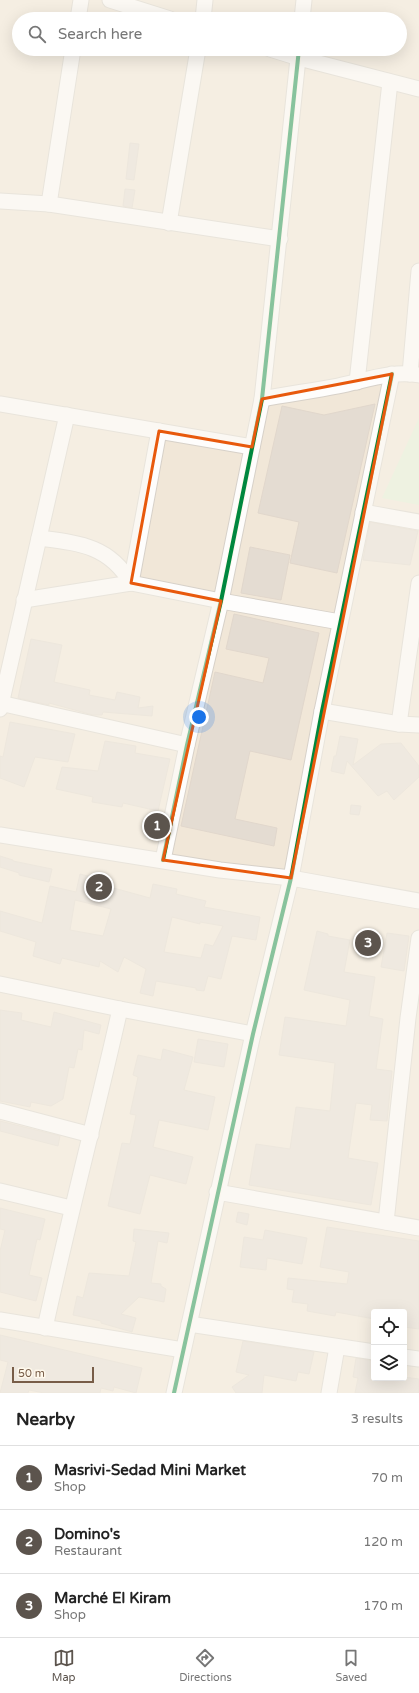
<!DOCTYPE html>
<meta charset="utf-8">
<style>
:root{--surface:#fff;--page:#f2f2f2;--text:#222;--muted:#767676;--line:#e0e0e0;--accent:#5c544d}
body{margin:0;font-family:"Varela Round",sans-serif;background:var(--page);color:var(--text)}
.controls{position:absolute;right:12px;bottom:12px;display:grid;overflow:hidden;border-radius:4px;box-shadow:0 4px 16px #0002}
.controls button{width:36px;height:36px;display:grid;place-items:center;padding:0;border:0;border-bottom:1px solid var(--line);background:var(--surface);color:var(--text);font:20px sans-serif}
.scale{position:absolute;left:12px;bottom:10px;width:82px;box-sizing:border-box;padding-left:4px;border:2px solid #785d48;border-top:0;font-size:11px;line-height:14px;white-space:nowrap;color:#785d48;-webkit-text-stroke:3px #fff9ec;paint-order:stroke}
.you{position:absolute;left:199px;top:717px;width:14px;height:14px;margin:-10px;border:3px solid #fff;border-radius:50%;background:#1a73e8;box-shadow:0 0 0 6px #1a73e833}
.badge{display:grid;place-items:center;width:26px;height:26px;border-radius:50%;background:var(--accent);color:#fff;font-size:13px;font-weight:700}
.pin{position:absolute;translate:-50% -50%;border:2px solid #fff;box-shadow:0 1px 4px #0006}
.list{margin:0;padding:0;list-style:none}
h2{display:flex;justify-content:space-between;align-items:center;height:52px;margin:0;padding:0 16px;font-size:17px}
h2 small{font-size:13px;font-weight:400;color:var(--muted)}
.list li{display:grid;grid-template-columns:26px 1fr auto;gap:12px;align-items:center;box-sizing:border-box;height:64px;padding:0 16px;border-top:1px solid var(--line)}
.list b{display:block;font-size:15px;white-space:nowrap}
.list p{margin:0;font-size:13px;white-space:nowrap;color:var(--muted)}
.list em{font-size:13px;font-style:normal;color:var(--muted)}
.icon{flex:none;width:22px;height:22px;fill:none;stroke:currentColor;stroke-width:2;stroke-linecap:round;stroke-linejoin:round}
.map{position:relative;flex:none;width:419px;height:1393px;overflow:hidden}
.search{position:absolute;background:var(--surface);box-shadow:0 4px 16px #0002;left:12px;right:12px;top:12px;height:44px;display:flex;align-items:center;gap:10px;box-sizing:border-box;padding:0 14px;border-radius:22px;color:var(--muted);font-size:15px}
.sheet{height:244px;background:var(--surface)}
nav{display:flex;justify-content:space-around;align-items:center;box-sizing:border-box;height:56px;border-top:1px solid var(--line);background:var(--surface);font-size:11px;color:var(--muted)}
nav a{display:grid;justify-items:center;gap:2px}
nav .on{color:var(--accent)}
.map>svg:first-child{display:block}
.residential{fill:#f1e7d8;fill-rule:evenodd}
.green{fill:#e2f0d4}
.building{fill:#e4dcd2;stroke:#e1d7cc;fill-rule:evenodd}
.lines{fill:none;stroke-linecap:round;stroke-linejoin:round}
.minor-casing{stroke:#d7d1c9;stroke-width:17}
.minor{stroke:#fefdfc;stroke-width:15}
.cycleway-casing{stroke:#fff9ec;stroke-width:6}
.cycleway{stroke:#00873e;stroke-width:4}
.marked{fill:none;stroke:#e8590c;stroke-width:3;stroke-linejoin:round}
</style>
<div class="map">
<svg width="419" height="1393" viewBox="0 0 419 1393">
<rect width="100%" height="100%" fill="#f7f4eb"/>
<!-- residential -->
<path class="residential" d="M0 0H419V1393H0ZM19 19H400V49H19ZM374 1312H404V1378H374Z"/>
<!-- green -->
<path class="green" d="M419 418V505L382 498Z"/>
<!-- building -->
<g class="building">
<path d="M130 143 139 144 134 180 126 179Z"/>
<path d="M125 189 135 190 132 208 123 206Z"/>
<path d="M375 404 337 573 290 563 299 522 258 513 282 406 324 415Z"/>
<path d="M370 522 418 531 410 565 363 560Z"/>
<path d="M250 547 290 555 281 600 241 593Z"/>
<path d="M234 614 319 633 291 760 250 751 235 819 277 828 274 846 181 826 215 672 263 683 269 658 226 649Z"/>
<path d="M31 639 62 645 54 682 90 690 89 695 115 700 117 692 140 697 138 708 153 706 152 716 103 712 102 715H93L49 703V705L18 698Z"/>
<path d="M10 722 75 734 68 762 35 757 24 787 0 778V756L3 757Z"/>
<path d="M340 736 358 739 353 765 381 744 401 743 419 766V777L394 800 387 791 378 796 347 761 344 774 331 771 334 756H336Z"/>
<path d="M105 741 136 746 135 753 170 759 158 811 123 803 122 807 92 802 93 797 56 789 62 767 98 771Z"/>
<path d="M351 805 361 806 359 815 350 814Z"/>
<path d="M0 856 13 860V861L52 869 49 882 19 875V873L0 867Z"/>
<path d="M80 874 111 882 110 887 150 898 153 884 177 889 176 894 206 901 204 907 260 917 256 940 232 936 221 979 208 976 204 991 196 990V988L156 981 153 996 140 993 146 969 124 957 118 972 100 961 99 967 62 958 60 964 33 956 36 942 0 931V911L42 923 50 886 76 892ZM75 900 111 909 103 936 70 930ZM172 917 200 924V922L223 926 213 946 205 944 201 958 164 952Z"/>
<path d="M317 931 328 934V936L350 940 344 972 375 977 369 1016 383 1019 376 1069 392 1071 387 1121 370 1120 372 1105 356 1103 348 1158 378 1163 371 1205 249 1185 256 1144 290 1149 296 1107 330 1111 335 1063 279 1055 285 1017 346 1026 350 1000 304 990Z"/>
<path d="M387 933 409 936 404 971 381 967Z"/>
<path d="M0 1010 22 1013 21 1020 51 1027 54 1012 101 1025 99 1034 84 1030 82 1050 78 1049 74 1068 69 1067 63 1099 51 1106 31 1102 30 1107 0 1101Z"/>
<path d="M198 1039 228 1044 224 1067 194 1062Z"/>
<path d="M163 1049 193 1057 184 1090 215 1097 208 1130 159 1120 153 1147 193 1157 186 1184 150 1175 140 1214 108 1206 122 1143 130 1144 136 1115 130 1114 138 1077 133 1075 138 1055 161 1060Z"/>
<path d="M0 1121 60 1136 58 1146 0 1131Z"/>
<path d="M0 1208 45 1219 40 1240 37 1239 29 1275 42 1278 36 1301 0 1292V1251L5 1230 0 1229Z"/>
<path d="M238 1212 249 1214 247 1225 236 1222Z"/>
<path d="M327 1227 419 1241V1329L404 1327V1312H374V1319L336 1312 335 1316 307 1311 308 1304 292 1302 294 1290 287 1289 288 1278 347 1284 349 1272 320 1267Z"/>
<path d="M134 1229 169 1233 167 1243 158 1241 151 1283 161 1284V1286L166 1289 164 1302 139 1297 121 1314 136 1318 132 1332 101 1323V1321L73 1315 77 1296 83 1298 89 1273 129 1276 136 1242 133 1241Z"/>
<path d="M265 1230 307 1238 302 1264 267 1258 266 1270 240 1267 244 1237 263 1240Z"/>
<path d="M0 1335 142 1368 136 1393 114 1387 113 1391 101 1388 100 1393H44L29 1390 28 1393H0L8 1362 0 1360Z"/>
<path d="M243 1341 314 1352 309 1374 298 1372 296 1381 264 1375 262 1393H236L232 1387 249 1375 236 1372Z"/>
<path d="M356 1358 374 1361V1378H404V1377L419 1379V1393H355L358 1378 353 1377Z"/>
</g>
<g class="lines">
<!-- minor casing -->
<g class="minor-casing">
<g id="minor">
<path d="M110 0 170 19"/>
<path d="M78 19 81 0"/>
<path d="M203 19 205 0"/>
<path d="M302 19 304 0"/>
<path d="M270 49 299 58 419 89"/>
<path d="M0 201 49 204 280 239"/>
<path d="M49 204 73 49"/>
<path d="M169 223 198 49"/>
<path d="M410 374 419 271"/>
<path d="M357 382 390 82"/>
<path d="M262 399C287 394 313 391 338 386 364 381 392 370 419 375"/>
<path d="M0 404 252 447"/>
<path d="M363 512 419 522"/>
<path d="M39 538C78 543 109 545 131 583"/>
<path d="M131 583 159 431"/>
<path d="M24 600 131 583 221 601 340 622"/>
<path d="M0 703 187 745"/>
<path d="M0 709 67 415"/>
<path d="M322 711 399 724 419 725"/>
<path d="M399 724 419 583"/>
<path d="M0 835 220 870 291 878 419 901"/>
<path d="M163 860 187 745 221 601 262 399 299 49"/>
<path d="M0 984 120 1009 253 1034"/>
<path d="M0 1111 91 1135"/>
<path d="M0 1191 71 1208"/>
<path d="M217 1192 419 1228"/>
<path d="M386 1222 408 1018 419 938"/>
<path d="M0 1320 183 1350"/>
<path d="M189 1324 374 1352"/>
<path d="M45 1328C68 1221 96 1116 120 1009"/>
<path d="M404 1357 419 1359"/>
<path d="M174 1393 253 1034 291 878 322 711 392 374"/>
<path d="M329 1393 337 1347"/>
</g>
</g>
<!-- minor -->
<use href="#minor" class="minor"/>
<!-- cycleway casing -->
<g class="cycleway-casing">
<g id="cycleway">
<path d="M163 860 187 745 221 601 262 399 299 49"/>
<path d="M174 1393 253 1034 291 878 322 711 392 374"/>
</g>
</g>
<!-- cycleway -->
<use href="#cycleway" class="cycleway"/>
</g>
<!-- marked area -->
<path d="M0 0H419V1393H0ZM392 374 291 878 163 860 221 601 131 583 159 431 252 447 262 399Z" fill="#f7f4eb" fill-opacity=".55" fill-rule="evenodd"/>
<path class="marked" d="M392 374 291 878 163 860 221 601 131 583 159 431 252 447 262 399Z"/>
</svg>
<div class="controls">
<button><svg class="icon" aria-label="locate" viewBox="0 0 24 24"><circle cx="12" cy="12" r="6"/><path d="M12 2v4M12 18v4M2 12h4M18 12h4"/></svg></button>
<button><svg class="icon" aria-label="layers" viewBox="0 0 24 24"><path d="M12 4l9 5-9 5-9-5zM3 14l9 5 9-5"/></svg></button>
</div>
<div class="scale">50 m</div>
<div class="you"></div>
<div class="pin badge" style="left:157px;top:826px">1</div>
<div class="pin badge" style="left:99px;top:887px">2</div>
<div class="pin badge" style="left:368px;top:943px">3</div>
<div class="search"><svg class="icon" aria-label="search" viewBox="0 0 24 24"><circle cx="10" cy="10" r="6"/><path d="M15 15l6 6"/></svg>Search here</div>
</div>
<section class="sheet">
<h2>Nearby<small>3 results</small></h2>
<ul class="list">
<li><span class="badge">1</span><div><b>Masrivi-Sedad Mini Market</b><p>Shop</p></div><em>70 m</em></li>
<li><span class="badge">2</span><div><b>Domino's</b><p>Restaurant</p></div><em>120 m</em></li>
<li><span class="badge">3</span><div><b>Marché El Kiram</b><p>Shop</p></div><em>170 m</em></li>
</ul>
</section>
<nav>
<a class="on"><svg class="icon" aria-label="map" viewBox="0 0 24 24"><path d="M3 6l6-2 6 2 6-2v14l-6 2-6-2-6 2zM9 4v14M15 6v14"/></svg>Map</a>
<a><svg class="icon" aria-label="directions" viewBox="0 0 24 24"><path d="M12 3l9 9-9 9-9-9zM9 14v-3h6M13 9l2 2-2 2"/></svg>Directions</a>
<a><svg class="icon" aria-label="saved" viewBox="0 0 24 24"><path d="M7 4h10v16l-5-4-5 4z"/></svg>Saved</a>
</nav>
